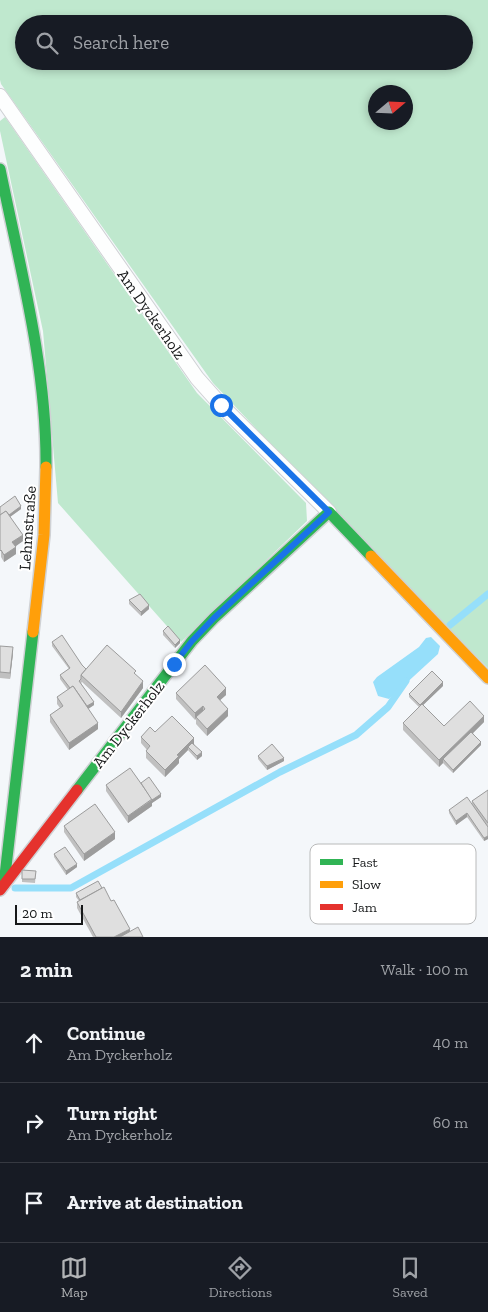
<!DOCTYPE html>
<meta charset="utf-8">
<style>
:root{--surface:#171b24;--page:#242831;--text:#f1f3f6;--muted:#9ea1a6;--line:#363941;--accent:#b2b4b6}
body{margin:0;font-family:"Zilla Slab",serif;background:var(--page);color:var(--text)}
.compass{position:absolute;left:368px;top:85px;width:45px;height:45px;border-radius:50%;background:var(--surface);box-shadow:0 2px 8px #0003;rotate:71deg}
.scale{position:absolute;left:15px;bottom:12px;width:68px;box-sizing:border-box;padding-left:5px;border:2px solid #161819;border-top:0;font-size:14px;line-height:18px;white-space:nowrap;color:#161819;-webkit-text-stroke:4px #fff;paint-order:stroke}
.stop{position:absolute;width:15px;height:15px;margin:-11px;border:4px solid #1a73e8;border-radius:50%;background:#fff}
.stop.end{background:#1a73e8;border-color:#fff;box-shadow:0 1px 5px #0008}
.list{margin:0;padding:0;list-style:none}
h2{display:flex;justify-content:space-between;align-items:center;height:65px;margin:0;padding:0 20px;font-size:21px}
h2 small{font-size:16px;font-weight:400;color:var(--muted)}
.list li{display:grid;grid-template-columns:32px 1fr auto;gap:15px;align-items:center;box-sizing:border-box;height:80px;padding:0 20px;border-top:1px solid var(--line)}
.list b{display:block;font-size:19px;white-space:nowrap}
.list p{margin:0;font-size:16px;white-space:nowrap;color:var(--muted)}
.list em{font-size:16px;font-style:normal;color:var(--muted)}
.icon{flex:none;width:28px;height:28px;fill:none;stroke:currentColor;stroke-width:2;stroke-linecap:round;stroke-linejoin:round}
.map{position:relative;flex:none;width:488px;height:937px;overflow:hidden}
.search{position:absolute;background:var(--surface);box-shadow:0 2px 8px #0003;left:15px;right:15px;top:15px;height:55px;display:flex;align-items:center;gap:12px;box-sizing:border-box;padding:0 18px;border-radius:28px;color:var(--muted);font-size:19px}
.sheet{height:305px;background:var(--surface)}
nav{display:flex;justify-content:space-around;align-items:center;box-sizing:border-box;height:70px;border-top:1px solid var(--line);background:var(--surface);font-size:14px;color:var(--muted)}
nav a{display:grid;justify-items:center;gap:2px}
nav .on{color:var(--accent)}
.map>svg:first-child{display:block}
.green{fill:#bfe8ce;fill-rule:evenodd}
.water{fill:#96dffa}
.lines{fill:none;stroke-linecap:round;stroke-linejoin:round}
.stream{stroke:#96dffa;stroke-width:7}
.lane-casing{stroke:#cfd1d4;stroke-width:16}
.fast-casing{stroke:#cfd1d4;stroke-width:14}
.slow-casing{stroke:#cfd1d4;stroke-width:14}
.jam-casing{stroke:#cfd1d4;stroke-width:14}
.lane{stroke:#fdfefe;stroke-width:14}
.fast{stroke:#30b455;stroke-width:11}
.slow{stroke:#ff9f0a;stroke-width:11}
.jam{stroke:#e5322d;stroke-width:11}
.wall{fill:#c0c0c0}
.shaded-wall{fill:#9c9c9c}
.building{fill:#dfdfdf;stroke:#9c9c9c}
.route{stroke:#1a73e8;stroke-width:6}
.labels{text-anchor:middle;stroke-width:4;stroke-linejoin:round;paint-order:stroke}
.street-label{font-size:16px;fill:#161819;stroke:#fff}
.key{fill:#fff;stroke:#b9baba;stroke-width:1}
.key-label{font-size:14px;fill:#161819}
</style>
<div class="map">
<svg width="488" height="937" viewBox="0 0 488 937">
<rect width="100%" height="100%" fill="#f4f7fa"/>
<!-- green -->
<g class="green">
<path d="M0 0H488V668L329 506 213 383 1 84 0 80ZM24 24H464V61H24ZM376 92H406V122H376Z"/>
<path d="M5 117 197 393 306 503 307 521 181 642 58 503 43 331 0 131V121Z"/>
</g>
<!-- water -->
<path class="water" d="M431 637 440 646 438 654 389 699 378 696 373 682 377 677 419 647 426 638Z"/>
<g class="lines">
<!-- stream -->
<g class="stream">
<path d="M450 625 488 594"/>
<path d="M15 888H71L280 772 356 735 388 707 406 681"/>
</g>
<!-- lane casing -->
<g class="lane-casing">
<path id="lane" d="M0 96 197 378 221 405 329 512"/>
</g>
<!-- fast casing -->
<g class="fast-casing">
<g id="fast">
<path d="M0 169C20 267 47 367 46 467"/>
<path d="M77 790 192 641 214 618 329 512 371 556"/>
<path d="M4 884 33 632"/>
</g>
</g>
<!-- slow casing -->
<g class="slow-casing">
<g id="slow">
<path d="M371 556 488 678"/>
<path d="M33 632 44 535 46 467"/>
</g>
</g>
<!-- jam casing -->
<g class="jam-casing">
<path id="jam" d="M0 890 77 790"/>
</g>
<!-- lane -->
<use href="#lane" class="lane"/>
<!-- fast -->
<use href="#fast" class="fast"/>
<!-- slow -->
<use href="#slow" class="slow"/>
<!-- jam -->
<use href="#jam" class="jam"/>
</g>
<!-- wall -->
<g class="wall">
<path d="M0 507 21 509 10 517 23 541 15 546 16 554 4 562 1 557Z"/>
<path d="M129 600 149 609 141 616 129 604Z"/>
<path d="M163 631 180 643 175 648 163 635Z"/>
<path d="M52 642 86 669 136 675 143 688 121 718 82 682 81 683 94 705 88 709 98 729 69 750 50 722V715L60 708 57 704V697L68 690 60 679V675L69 669 52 646Z"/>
<path d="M0 646 13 653 10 679 0 678Z"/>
<path d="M443 686 423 705 444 726 484 722 473 733 481 745 453 773 443 763 439 767 403 730V723L419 707 409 697V694Z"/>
<path d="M176 693 226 695 220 700 228 716 207 736 196 724V719L195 720 176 699Z"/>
<path d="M155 732 194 744 202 756 197 760 188 750 179 759V763L165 777 146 758V751L147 750 141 743V737Z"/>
<path d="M258 756 284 761 267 770 258 759Z"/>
<path d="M141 783 161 797 152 803V806L128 823 106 791V785Z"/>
<path d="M488 790V839L484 841 467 817 456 825 449 813V810L472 804V801Z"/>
<path d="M64 826 115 839 84 861 64 832Z"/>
<path d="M54 854 77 867 66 875 54 857Z"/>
<path d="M22 870 36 871 35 883 22 882Z"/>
<path d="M102 888 130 932 143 937H93L77 908V902L79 901 76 897V893Z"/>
</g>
<!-- shaded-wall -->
<g class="shaded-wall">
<path d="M21 506V509L7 519V516Z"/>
<path d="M23 535V541L12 549V542Z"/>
<path d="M16 547V554L4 562V555Z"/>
<path d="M149 605V609L141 616V612Z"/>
<path d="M180 640V643L175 648V645Z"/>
<path d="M13 647V653L10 679V673Z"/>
<path d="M143 681V688L121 718V712Z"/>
<path d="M443 682V686L420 708V705Z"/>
<path d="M226 688V695L217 703V697Z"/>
<path d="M94 702V705L85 711V707Z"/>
<path d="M203 706V712L196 717 195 720V713Z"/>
<path d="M228 709V716L207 736V729Z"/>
<path d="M484 716V722L445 761 443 759V763L439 767V760Z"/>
<path d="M98 723V729L69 750V743Z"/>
<path d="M194 738V745L188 747V750L179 759V763L165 777V770L177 755Z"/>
<path d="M481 742V745L453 773V770Z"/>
<path d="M202 752V756L197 760V756Z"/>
<path d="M284 758V761L267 770V766Z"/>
<path d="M161 794V797L152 803V806L128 823V816Z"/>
<path d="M467 813V817L456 825V821Z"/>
<path d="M115 832V839L84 861V854Z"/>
<path d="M488 836V839L484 841V838Z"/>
<path d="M77 864V867L66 875V871Z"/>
<path d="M130 929V935L126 937H114Z"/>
</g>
<!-- building -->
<g class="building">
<path d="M15 496 21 506 9 515 6 511 0 515V507Z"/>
<path d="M6 511 23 535 12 542 16 547 4 555 1 550 0 551V515Z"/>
<path d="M140 594 149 605 141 612 129 600Z"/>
<path d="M168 626 180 640 175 645 163 631Z"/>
<path d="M62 635 82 665 86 669 81 675V679L79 681 94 702 87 706 73 686 70 688 60 675 70 668 52 642Z"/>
<path d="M107 645 136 671 134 673 143 681 121 712 81 675Z"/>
<path d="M0 646 13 647 10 673 0 672Z"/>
<path d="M205 665 226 688 217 697 228 709 207 729 196 717 205 709 203 706 195 713 176 693Z"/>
<path d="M432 671 443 682 420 705 409 694Z"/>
<path d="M73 686 98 723 69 743 50 715 63 706 57 697Z"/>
<path d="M470 701 484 716 439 760 403 723 422 704 444 726Z"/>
<path d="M172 716 194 738 177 755 179 756 165 770 146 751 150 746 141 737 150 727 155 732Z"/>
<path d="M471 732 481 742 453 770 443 759Z"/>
<path d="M192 743 202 752 197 756 188 747Z"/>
<path d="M272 744 284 758 267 766 258 756Z"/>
<path d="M130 768 152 799 128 816 106 785Z"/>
<path d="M149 777 161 794 152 800 141 783Z"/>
<path d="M488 790V823L472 801Z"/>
<path d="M467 797 488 827V836L484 838 467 813 456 821 449 810Z"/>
<path d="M95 804 115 832 84 854 64 826Z"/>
<path d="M65 847 77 864 66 871 54 854Z"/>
<path d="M22 870 36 871 35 879H22Z"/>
<path d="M98 881 102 888 80 900 76 893Z"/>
<path d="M104 887 111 901 114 900 130 929 114 937H96L77 902Z"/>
<path d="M138 927 143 937H120Z"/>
</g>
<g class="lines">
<!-- route -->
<path class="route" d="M174 664 192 641 214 618 329 512 221 405"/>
</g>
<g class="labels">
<!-- street labels -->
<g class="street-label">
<text transform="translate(152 314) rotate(55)" y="6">Am Dyckerholz</text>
<text transform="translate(27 528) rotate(-86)" y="6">Lehmstraße</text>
<text transform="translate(128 724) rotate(-52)" y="6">Am Dyckerholz</text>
</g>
</g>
<!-- legend -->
<rect x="310" y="844" width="166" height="80" rx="8" class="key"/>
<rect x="320" y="859" width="23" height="6" fill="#30b455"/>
<rect x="320" y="881" width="23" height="7" fill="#ff9f0a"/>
<rect x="320" y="904" width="23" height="6" fill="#e5322d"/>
<g class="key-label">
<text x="352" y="867">Fast</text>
<text x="352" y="889">Slow</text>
<text x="352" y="912">Jam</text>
</g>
</svg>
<svg class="compass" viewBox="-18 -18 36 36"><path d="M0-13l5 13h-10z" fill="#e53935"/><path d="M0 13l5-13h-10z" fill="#9ea1a6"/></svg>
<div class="scale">20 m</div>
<div class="stop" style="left:221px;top:405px"></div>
<div class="stop end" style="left:174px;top:664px"></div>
<div class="search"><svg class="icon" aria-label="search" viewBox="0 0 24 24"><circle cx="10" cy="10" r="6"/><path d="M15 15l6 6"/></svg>Search here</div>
</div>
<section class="sheet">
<h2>2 min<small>Walk · 100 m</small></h2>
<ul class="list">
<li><svg class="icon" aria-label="ahead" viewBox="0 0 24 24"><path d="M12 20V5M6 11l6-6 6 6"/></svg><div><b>Continue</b><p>Am Dyckerholz</p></div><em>40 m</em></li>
<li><svg class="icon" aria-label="right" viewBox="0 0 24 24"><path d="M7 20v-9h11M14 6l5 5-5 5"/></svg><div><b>Turn right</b><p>Am Dyckerholz</p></div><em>60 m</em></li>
<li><svg class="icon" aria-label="arrive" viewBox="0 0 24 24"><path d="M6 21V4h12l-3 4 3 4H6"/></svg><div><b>Arrive at destination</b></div></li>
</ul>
</section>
<nav>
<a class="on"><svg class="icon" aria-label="map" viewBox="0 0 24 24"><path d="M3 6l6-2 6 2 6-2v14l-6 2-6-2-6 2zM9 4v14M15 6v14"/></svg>Map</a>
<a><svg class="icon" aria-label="directions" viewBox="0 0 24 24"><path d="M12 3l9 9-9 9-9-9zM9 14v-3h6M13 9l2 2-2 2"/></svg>Directions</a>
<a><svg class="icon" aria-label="saved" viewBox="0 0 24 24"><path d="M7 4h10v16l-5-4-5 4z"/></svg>Saved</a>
</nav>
